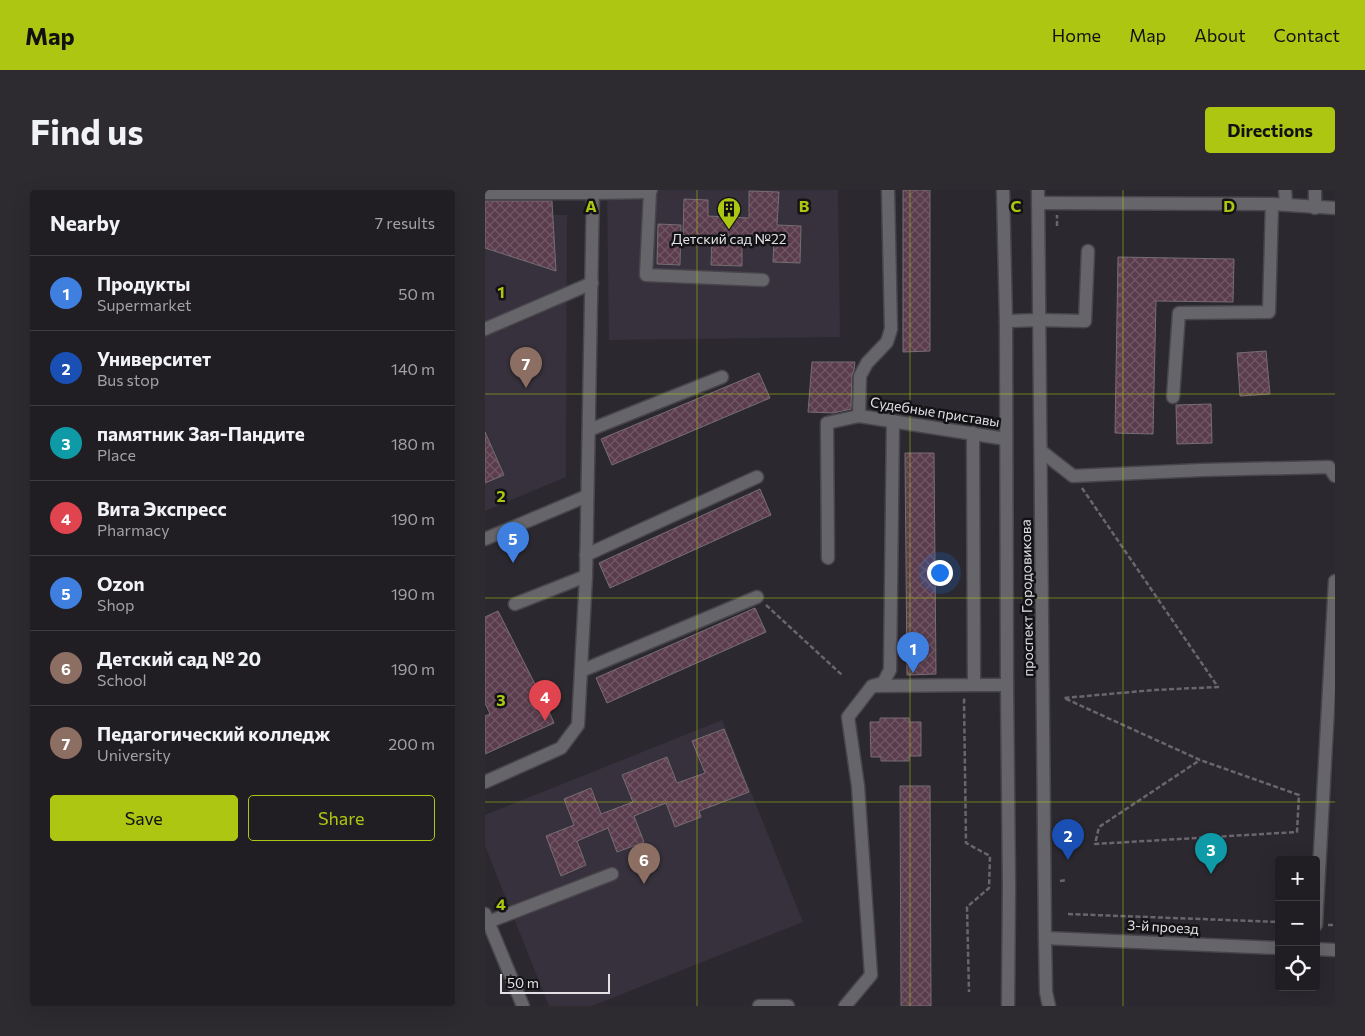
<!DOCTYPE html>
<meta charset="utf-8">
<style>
:root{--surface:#211e23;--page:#2d2b30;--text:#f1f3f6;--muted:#a2a2a6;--line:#3e3c41;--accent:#acc612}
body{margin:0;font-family:Commissioner,sans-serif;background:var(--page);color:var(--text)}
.controls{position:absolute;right:15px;bottom:15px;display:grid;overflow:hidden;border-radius:5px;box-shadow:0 5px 20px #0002}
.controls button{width:45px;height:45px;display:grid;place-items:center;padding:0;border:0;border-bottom:1px solid var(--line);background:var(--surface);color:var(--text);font:25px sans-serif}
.scale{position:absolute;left:15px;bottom:12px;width:110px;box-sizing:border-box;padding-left:5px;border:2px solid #e2e0e4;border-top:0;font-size:14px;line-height:18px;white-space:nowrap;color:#e2e0e4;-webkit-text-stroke:4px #131215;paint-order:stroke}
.you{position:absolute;left:454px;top:382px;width:18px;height:18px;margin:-12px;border:4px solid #fff;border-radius:50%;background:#1a73e8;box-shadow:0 0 0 8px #1a73e833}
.badge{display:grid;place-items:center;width:32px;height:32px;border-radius:50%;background:var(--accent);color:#fff;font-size:16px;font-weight:700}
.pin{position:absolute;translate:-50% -41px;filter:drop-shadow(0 1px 2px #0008)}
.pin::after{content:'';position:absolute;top:26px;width:18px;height:15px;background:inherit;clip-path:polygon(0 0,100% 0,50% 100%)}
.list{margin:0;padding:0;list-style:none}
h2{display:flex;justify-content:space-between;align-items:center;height:65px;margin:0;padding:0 20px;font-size:21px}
h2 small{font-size:16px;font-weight:400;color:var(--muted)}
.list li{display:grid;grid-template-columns:32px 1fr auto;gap:15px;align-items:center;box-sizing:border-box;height:75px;padding:0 20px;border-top:1px solid var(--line)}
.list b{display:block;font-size:19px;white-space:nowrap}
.list p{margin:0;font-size:16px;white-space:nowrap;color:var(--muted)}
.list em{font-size:16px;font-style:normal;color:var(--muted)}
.actions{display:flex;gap:10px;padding:15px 20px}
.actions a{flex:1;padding:11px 0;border:1px solid var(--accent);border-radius:5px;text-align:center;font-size:18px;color:var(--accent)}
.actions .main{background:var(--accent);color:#111}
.icon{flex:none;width:28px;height:28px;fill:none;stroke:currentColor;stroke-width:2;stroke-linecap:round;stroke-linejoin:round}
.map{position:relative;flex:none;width:850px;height:816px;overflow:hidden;border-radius:5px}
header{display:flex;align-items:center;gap:30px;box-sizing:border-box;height:70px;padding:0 25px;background:var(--accent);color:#111}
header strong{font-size:24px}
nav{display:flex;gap:28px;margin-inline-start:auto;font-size:18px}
.intro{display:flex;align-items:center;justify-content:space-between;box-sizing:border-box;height:120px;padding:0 30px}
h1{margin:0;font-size:35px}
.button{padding:12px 22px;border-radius:5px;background:var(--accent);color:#111;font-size:18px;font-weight:700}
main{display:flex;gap:30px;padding:0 30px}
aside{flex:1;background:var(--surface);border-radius:5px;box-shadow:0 5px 20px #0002}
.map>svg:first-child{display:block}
.built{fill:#36313c}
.building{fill:url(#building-cross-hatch);stroke:#766d71}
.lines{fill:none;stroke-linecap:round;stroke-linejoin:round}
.minor-casing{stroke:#49454c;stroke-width:15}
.path{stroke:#6a666c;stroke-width:2.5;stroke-dasharray:5 2.5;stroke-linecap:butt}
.minor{stroke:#66666a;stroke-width:12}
.grid{fill:none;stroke:#acc612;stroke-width:1;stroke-opacity:0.55}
.labels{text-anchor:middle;stroke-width:5;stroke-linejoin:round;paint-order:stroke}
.poi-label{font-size:14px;fill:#e2e0e4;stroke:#131215}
.street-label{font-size:14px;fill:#e2e0e4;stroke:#131215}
.grid-label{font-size:16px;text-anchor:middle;font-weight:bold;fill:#acc612;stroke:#131215;stroke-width:5;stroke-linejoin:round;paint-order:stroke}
</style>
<header>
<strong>Map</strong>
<nav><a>Home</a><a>Map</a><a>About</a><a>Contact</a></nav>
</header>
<div class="intro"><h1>Find us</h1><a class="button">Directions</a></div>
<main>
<aside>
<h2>Nearby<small>7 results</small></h2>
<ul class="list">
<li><span class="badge" style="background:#3f7fe0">1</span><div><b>Продукты</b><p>Supermarket</p></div><em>50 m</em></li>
<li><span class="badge" style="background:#1a4fb4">2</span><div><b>Университет</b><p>Bus stop</p></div><em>140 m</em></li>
<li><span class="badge" style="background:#0f9aa8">3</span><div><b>памятник Зая-Пандите</b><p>Place</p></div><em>180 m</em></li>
<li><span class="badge" style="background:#e0444e">4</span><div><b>Вита Экспресс</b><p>Pharmacy</p></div><em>190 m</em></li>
<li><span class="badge" style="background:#3f7fe0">5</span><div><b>Ozon</b><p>Shop</p></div><em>190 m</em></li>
<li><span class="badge" style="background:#8d6e63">6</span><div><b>Детский сад № 20</b><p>School</p></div><em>190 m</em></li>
<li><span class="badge" style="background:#8d6e63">7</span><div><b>Педагогический колледж</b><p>University</p></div><em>200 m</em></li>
</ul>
<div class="actions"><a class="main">Save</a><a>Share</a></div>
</aside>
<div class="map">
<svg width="850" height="816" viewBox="0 0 850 816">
<defs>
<pattern id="building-cross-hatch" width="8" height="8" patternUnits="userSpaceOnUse" patternTransform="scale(1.25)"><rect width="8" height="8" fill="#5a3c4d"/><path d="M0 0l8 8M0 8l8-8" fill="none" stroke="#715866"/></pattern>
</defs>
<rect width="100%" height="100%" fill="#2c282f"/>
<!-- built -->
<g class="built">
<path d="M122 0H353L355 147 124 150Z"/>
<path d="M48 25H82L81 287 0 321V29Z"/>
<path d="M237 530 318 732 107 816H64L0 656V625Z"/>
</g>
<!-- building -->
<g class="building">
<path d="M418 0H445V161L418 162Z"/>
<path d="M264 1 294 2 292 35 316 36 315 73 288 72 289 50 257 49V76L226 75 227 46 198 45 199 9 223 10V26L264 28Z"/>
<path d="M0 11H67L71 81 0 58Z"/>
<path d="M173 34 196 35 195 75 172 74Z"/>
<path d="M633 67 749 69 748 112 671 111 668 244 630 243Z"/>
<path d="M781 161 785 204 755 206 752 163Z"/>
<path d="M327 172H370L369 180 367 186 366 219 348 223 323 222Z"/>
<path d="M274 183 285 208 127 275 116 249Z"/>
<path d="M726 214 727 253 692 254 691 215Z"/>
<path d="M0 242 19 285 0 293Z"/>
<path d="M420 263H449L451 484 422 485Z"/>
<path d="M275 299 286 325 125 398 114 373Z"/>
<path d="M270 418 281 442 122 513 111 488Z"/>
<path d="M13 421 54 502 55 501 69 533 0 564V526L5 524 0 513V427Z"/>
<path d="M395 528H424V532H436V566H424V571H396V567H386L385 532H395Z"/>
<path d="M239 539 264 602 214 621 216 627 190 637 181 613 149 626 159 652 132 662 123 638 92 651 101 675 76 686 61 646 89 635 79 609 106 598 116 624 148 612 137 585 182 567 192 593 220 583 207 551Z"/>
<path d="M415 596H445L446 816H416Z"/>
</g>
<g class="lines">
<!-- minor casing -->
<g class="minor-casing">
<g id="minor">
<path d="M518 0 521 131 522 495 524 696 523 816"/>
<path d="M553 0 560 748 561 802 564 816"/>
<path d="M800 0 801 14"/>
<path d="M165 2 161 85 278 90"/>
<path d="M0 3H109L165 2 166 0"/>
<path d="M553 13 787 14 850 18"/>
<path d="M830 18V0"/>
<path d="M521 131 554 130 600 131 603 61"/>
<path d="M0 139 107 93"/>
<path d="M688 207 694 123 784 122 787 14"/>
<path d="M374 226 375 186 382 173 402 152 406 139 403 0"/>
<path d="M104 240 237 187"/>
<path d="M556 261 588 286 717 280 844 277 850 286"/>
<path d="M0 349 102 306"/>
<path d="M101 365 272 287"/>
<path d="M343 368 342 233 374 226 521 249"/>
<path d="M30 414 101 386"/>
<path d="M96 481 272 407"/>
<path d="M489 495H522"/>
<path d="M390 496 489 495 488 243"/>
<path d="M0 592 76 558 93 535 101 386 108 0"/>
<path d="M0 724 38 816"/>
<path d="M3 732 127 684"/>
<path d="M831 735 850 391"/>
<path d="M560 748 794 758"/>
<path d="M831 759 850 760"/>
<path d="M274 816H303"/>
<path d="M360 816 386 785 373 596 363 527 387 496 398 493 405 480 408 231"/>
</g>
</g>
<!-- path -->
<g class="path">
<path d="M572 36V25"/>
<path d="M597 298 733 497 669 500 579 508 715 570 814 605 812 642 610 654 614 637 715 570"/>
<path d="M281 415 357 485"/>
<path d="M480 509 479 510 481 653 505 666 504 698 482 717 484 802"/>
<path d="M575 691 581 690"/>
<path d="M583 724 794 732"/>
<path d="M843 735H850"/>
</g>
<!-- minor -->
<use href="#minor" class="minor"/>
</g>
<!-- grid -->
<path class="grid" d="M212 0V816M425 0V816M638 0V816M0 204H850M0 408H850M0 612H850"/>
<!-- icons -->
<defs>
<g id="building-pin" transform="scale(1.25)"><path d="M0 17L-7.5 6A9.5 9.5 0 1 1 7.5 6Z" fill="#acc612" stroke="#131215"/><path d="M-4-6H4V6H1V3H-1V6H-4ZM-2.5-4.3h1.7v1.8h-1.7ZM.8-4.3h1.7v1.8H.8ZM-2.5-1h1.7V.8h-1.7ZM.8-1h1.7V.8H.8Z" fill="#111"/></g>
</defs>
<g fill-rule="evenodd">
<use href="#building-pin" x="244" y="19"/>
</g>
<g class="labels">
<!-- poi labels -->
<g class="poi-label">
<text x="244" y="54">Детский сад №22</text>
</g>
<!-- street labels -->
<g class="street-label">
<text transform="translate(450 222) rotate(9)" y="5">Судебные приставы</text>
<text transform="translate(542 408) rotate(-91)" y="5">проспект Городовикова</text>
<text transform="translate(678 737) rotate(3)" y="5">3-й проезд</text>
</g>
</g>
<g class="grid-label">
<text x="106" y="22">A</text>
<text x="319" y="22">B</text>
<text x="531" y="22">C</text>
<text x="744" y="22">D</text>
<text x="16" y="108">1</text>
<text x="16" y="312">2</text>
<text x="16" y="516">3</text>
<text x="16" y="720">4</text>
</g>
</svg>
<div class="controls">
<button>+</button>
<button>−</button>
<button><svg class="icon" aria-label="locate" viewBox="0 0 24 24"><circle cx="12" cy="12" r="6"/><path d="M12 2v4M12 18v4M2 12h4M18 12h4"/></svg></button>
</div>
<div class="scale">50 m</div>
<div class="you"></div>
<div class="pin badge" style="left:428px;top:483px;background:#3f7fe0">1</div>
<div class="pin badge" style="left:583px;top:670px;background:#1a4fb4">2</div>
<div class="pin badge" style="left:726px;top:684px;background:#0f9aa8">3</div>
<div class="pin badge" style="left:60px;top:531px;background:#e0444e">4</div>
<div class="pin badge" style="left:28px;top:373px;background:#3f7fe0">5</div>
<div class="pin badge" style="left:159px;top:694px;background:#8d6e63">6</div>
<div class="pin badge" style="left:41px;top:198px;background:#8d6e63">7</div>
</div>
</main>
